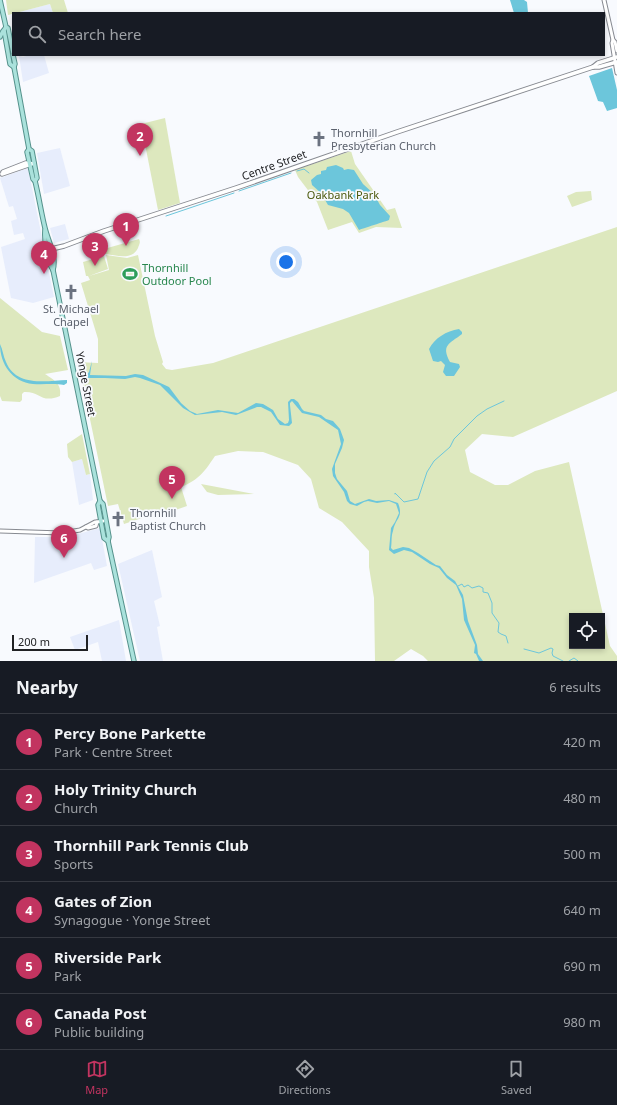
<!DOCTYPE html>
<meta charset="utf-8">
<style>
:root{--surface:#171b24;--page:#20242c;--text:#f1f3f6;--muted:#9ea1a6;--line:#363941;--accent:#c23460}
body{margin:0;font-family:"Noto Sans",sans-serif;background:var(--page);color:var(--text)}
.controls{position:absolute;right:12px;bottom:12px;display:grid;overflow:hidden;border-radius:0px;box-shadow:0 2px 6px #0003}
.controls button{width:36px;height:36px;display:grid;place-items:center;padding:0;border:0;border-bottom:1px solid var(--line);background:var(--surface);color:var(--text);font:20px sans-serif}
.scale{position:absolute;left:12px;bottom:10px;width:76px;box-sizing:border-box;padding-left:4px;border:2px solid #212225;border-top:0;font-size:11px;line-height:14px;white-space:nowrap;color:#212225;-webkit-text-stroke:3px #f8fafe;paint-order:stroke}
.you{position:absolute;left:286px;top:262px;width:14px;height:14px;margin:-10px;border:3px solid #fff;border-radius:50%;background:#1a73e8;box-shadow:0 0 0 6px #1a73e833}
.badge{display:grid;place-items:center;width:26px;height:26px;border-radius:50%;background:var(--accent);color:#fff;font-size:13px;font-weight:700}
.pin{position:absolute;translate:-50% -33px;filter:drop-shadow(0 1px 2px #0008)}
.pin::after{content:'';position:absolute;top:21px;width:14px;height:12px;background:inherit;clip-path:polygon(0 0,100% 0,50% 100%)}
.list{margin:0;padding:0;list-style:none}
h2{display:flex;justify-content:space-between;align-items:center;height:52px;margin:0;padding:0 16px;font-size:17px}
h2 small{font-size:13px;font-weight:400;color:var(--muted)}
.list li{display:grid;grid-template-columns:26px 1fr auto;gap:12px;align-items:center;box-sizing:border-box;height:56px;padding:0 16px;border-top:1px solid var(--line)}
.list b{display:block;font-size:15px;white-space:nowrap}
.list p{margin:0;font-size:13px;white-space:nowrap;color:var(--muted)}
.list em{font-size:13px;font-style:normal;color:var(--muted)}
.icon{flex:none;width:22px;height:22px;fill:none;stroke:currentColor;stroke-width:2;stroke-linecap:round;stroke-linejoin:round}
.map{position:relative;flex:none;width:617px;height:661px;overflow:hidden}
.search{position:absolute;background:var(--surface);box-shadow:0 2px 6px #0003;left:12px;right:12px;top:12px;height:44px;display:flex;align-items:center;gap:10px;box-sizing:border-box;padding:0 14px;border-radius:0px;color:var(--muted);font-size:15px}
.sheet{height:388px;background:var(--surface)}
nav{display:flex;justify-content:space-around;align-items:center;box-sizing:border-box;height:56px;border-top:1px solid var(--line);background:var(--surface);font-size:11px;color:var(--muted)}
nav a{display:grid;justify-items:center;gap:2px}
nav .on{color:var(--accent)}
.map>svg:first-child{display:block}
.built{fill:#e7edfc}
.green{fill:#dde8be;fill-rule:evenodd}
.water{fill:#6cc6db}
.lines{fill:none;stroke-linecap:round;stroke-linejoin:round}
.stream{stroke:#6cc6db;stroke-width:1}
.tertiary-casing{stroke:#878a91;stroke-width:5}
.secondary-casing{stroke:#878a91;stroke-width:5.5}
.primary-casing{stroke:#55928c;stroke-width:5.5}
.tertiary{stroke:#fff;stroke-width:3}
.secondary{stroke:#fff;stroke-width:3.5}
.primary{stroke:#aae2dc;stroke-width:3.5}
.labels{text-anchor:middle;stroke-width:3.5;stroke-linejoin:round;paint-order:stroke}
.worship-label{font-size:11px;fill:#5b616d;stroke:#f8fafe;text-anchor:start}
.street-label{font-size:11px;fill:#212225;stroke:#f8fafe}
.park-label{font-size:11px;fill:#4b590d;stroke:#f8fafe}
.leisure-label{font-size:11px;fill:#27864d;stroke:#f8fafe;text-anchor:start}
</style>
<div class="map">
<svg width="617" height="661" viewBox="0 0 617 661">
<rect width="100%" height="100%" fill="#f8fafe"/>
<!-- built -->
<g class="built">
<path d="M50 4 53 13H15Z"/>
<path d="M30 55H44L49 73 23 82 19 56 23 57Z"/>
<path d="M60 148 70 186 44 194 37 153Z"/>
<path d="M28 168 54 297 33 303 11 298 1 247 25 239 23 233 14 235 11 221 17 219 13 206 9 207 0 178Z"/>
<path d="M65 224 69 239 54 243 50 228Z"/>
<path d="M82 459 86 475 90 474 93 500 79 505 72 462Z"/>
<path d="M100 528 107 566 94 570 91 563 34 583 35 537H67Z"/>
<path d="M152 550 162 597 154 601 160 626 157 627 163 661H140L118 564Z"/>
<path d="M119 620 126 661H102L98 642 75 650 70 637Z"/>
</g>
<!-- green -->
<g class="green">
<path d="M6 0H64L68 13H53L50 4 8 15Z"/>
<path d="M165 118 180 203 158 210 141 124Z"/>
<path d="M351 151 355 164 387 210 395 208 402 228 376 227 359 233 352 222 328 230 317 202 298 177 295 170Z"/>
<path d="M591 191 592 200 572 207 567 196 576 192Z"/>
<path d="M617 227V391L513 437 482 434 465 450 470 472 495 485H508L535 471 569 462 610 646 617 656V661H428L423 656 411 649 394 661H375L374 598 369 567V551L342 522 319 508 311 479 298 465 263 452 238 451 215 456C205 471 199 480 181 487L187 506 164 514 163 511 124 524 118 504 108 506 79 366 77 362 98 363V339L81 283 90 280 88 276H86L83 262 104 256 108 269 89 276 109 270 106 255 127 258 138 255 155 336 163 362 162 364 166 369 172 370 213 363ZM572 616H602V646H572Z"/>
<path d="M139 239C141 243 139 244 138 248 132 261 116 255 105 254L104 249Z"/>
<path d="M0 298 42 332 60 336 68 370 45 374C54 380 62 384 60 396 41 404 40 391 24 392L22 394V400L20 402 2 401 0 396Z"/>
<path d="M82 434 90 474 86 475 82 459 72 462 68 457 67 444Z"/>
<path d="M201 484 254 494 218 495 207 492Z"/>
</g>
<!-- water -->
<g class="water">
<path d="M510 0H524L527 2 528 13H514Z"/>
<path d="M612 68 617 90V108L607 111 603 102 598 101 589 76Z"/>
<path d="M336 165 343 168 344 170 348 169 354 170 363 184 374 194 380 205 390 216 389 220C387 221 361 229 359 230L349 213 343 209 328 205 321 193 312 185 311 180 317 175 321 174V171L326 170 327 167Z"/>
<path d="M459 329 462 332V334C449 344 441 345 450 362L459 364 460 367 454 376H446L443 372 445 365 441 361 438 362 433 361 429 349C435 338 446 331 459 329Z"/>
<path d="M0 344C3 350 3 356 6 362 16 387 46 381 67 380V383L64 385C53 383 44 385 33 384 12 382 0 364 0 344Z"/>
<path d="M92 361 90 375 126 376 135 374 143 375 169 387 181 403 190 411 197 414 218 410 238 413 256 403 263 404 273 410 278 419 285 424 288 423 289 420 288 402 291 399H294L298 402 302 409 304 411 321 415 326 419 333 421 340 429 344 440 342 448 335 464V473L337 479 347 491 350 501 355 504 369 499 376 501 389 500 398 503C404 518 395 518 393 531 391 536 392 542 391 548L393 550 403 547 409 548 418 553 436 565 440 566 447 575 455 581 463 595 468 621 477 645 478 654 483 661H479L476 654 474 653 475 645 464 620 462 599 456 585 447 578 439 568 430 564 412 552 404 550 394 554 389 550 391 528 395 522 399 513 396 504 389 501 377 503 368 501 364 502 357 506 350 504 347 501 344 492 333 476 332 469 341 444 338 430 319 417 302 413 292 401 290 403V405L292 423 289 426 280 425 271 412 261 407H257L236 415 222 412 195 415 183 408 160 385 140 378 135 377 125 379 105 378H85V376L89 372Z"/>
</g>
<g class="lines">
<!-- stream -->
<g class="stream">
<path d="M297 171 304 169 309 173"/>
<path d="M239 191 291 173"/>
<path d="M166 216 234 193"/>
<path d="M395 494V493L404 502 418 499 427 472 434 461 450 447 454 439 477 416 487 409 504 401"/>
<path d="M458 586 462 584 464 587 468 585 472 588 479 586 483 588V592L488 593 492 603V613L499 623 498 632 501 634 506 636 508 643"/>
<path d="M524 649 539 653 551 648 553 649 552 653 553 656 563 661"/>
<path d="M569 661 574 658 578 661"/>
</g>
<!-- tertiary casing -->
<g class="tertiary-casing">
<g id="tertiary">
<path d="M604 0 613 40 615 42 617 51"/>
<path d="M613 40 612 43 617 73"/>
<path d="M86 527 88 528 96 526 97 522"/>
<path d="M0 531 62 533 80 530 95 522H97L103 521"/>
</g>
</g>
<!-- secondary casing -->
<g class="secondary-casing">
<g id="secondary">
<path d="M593 67H599L617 62"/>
<path d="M3 172 26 163 30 164"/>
<path d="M2 174 34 163"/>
<path d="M47 250 64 246 104 231 236 188 397 132 593 67 598 63 617 57"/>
</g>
</g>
<!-- primary casing -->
<g class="primary-casing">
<g id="primary">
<path d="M0 0 6 27 8 28 13 53"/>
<path d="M6 27 4 30 10 64 14 67"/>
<path d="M0 37 3 31"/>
<path d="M13 55 15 64 14 67 29 149 32 151 37 178 35 181"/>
<path d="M29 149 27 152 33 179 35 181C39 197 41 212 45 228 48 241 57 256 53 270"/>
<path d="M45 230C44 240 47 261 53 270L100 501 103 504 109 537 108 541 134 661"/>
<path d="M100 501 98 505 104 538 108 541"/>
</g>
</g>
<!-- tertiary -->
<use href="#tertiary" class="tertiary"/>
<!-- secondary -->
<use href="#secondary" class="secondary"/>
<!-- primary -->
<use href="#primary" class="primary"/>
</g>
<!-- icons -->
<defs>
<g id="church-bare" transform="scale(1.2)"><path d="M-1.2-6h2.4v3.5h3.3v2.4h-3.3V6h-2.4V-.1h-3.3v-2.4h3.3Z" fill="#6b7280" stroke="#f8fafe" stroke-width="2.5" paint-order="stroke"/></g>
<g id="stadium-bare" transform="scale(1.2)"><path d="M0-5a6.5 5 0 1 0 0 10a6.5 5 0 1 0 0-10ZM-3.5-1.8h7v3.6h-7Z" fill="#2e9e5b" stroke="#f8fafe" stroke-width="2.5" paint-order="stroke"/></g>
</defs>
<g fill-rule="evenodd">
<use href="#church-bare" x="319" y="139"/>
<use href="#stadium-bare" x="130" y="274"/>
<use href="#church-bare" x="71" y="292"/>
<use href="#church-bare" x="118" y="519"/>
</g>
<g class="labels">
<!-- worship labels -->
<g class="worship-label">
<text x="331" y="137">Thornhill<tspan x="331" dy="13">Presbyterian Church</tspan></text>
<text x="71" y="313" text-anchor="middle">St. Michael<tspan x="71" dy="13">Chapel</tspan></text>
<text x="130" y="517">Thornhill<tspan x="130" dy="13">Baptist Church</tspan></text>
</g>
<!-- street labels -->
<g class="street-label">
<text transform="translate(274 165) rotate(-20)" y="4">Centre Street</text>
<text transform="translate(86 384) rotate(79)" y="4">Yonge Street</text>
</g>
<!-- park labels -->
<g class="park-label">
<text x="343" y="199">Oakbank Park</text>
</g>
<!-- leisure labels -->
<g class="leisure-label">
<text x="142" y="272">Thornhill<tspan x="142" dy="13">Outdoor Pool</tspan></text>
</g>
</g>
</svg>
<div class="controls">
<button><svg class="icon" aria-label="locate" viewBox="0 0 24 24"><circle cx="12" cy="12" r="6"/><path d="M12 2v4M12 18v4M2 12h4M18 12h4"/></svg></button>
</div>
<div class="scale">200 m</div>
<div class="you"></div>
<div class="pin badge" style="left:126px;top:246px">1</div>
<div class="pin badge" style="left:140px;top:156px">2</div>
<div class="pin badge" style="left:95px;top:266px">3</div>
<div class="pin badge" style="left:44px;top:274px">4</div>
<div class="pin badge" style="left:172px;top:499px">5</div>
<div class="pin badge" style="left:64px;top:558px">6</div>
<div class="search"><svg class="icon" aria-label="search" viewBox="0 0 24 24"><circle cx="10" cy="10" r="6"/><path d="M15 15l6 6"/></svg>Search here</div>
</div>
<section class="sheet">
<h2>Nearby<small>6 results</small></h2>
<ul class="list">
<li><span class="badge">1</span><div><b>Percy Bone Parkette</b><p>Park · Centre Street</p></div><em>420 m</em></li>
<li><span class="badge">2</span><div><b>Holy Trinity Church</b><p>Church</p></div><em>480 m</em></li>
<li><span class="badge">3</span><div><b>Thornhill Park Tennis Club</b><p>Sports</p></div><em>500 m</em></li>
<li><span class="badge">4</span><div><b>Gates of Zion</b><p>Synagogue · Yonge Street</p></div><em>640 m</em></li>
<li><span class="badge">5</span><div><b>Riverside Park</b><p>Park</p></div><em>690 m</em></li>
<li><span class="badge">6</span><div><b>Canada Post</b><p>Public building</p></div><em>980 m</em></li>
</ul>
</section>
<nav>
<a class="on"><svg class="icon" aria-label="map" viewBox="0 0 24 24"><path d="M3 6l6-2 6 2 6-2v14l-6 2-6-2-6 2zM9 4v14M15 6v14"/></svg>Map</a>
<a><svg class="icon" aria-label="directions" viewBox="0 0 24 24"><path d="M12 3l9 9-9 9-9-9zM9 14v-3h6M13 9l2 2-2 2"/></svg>Directions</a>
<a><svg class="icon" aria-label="saved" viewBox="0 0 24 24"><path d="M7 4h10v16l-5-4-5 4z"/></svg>Saved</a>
</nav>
